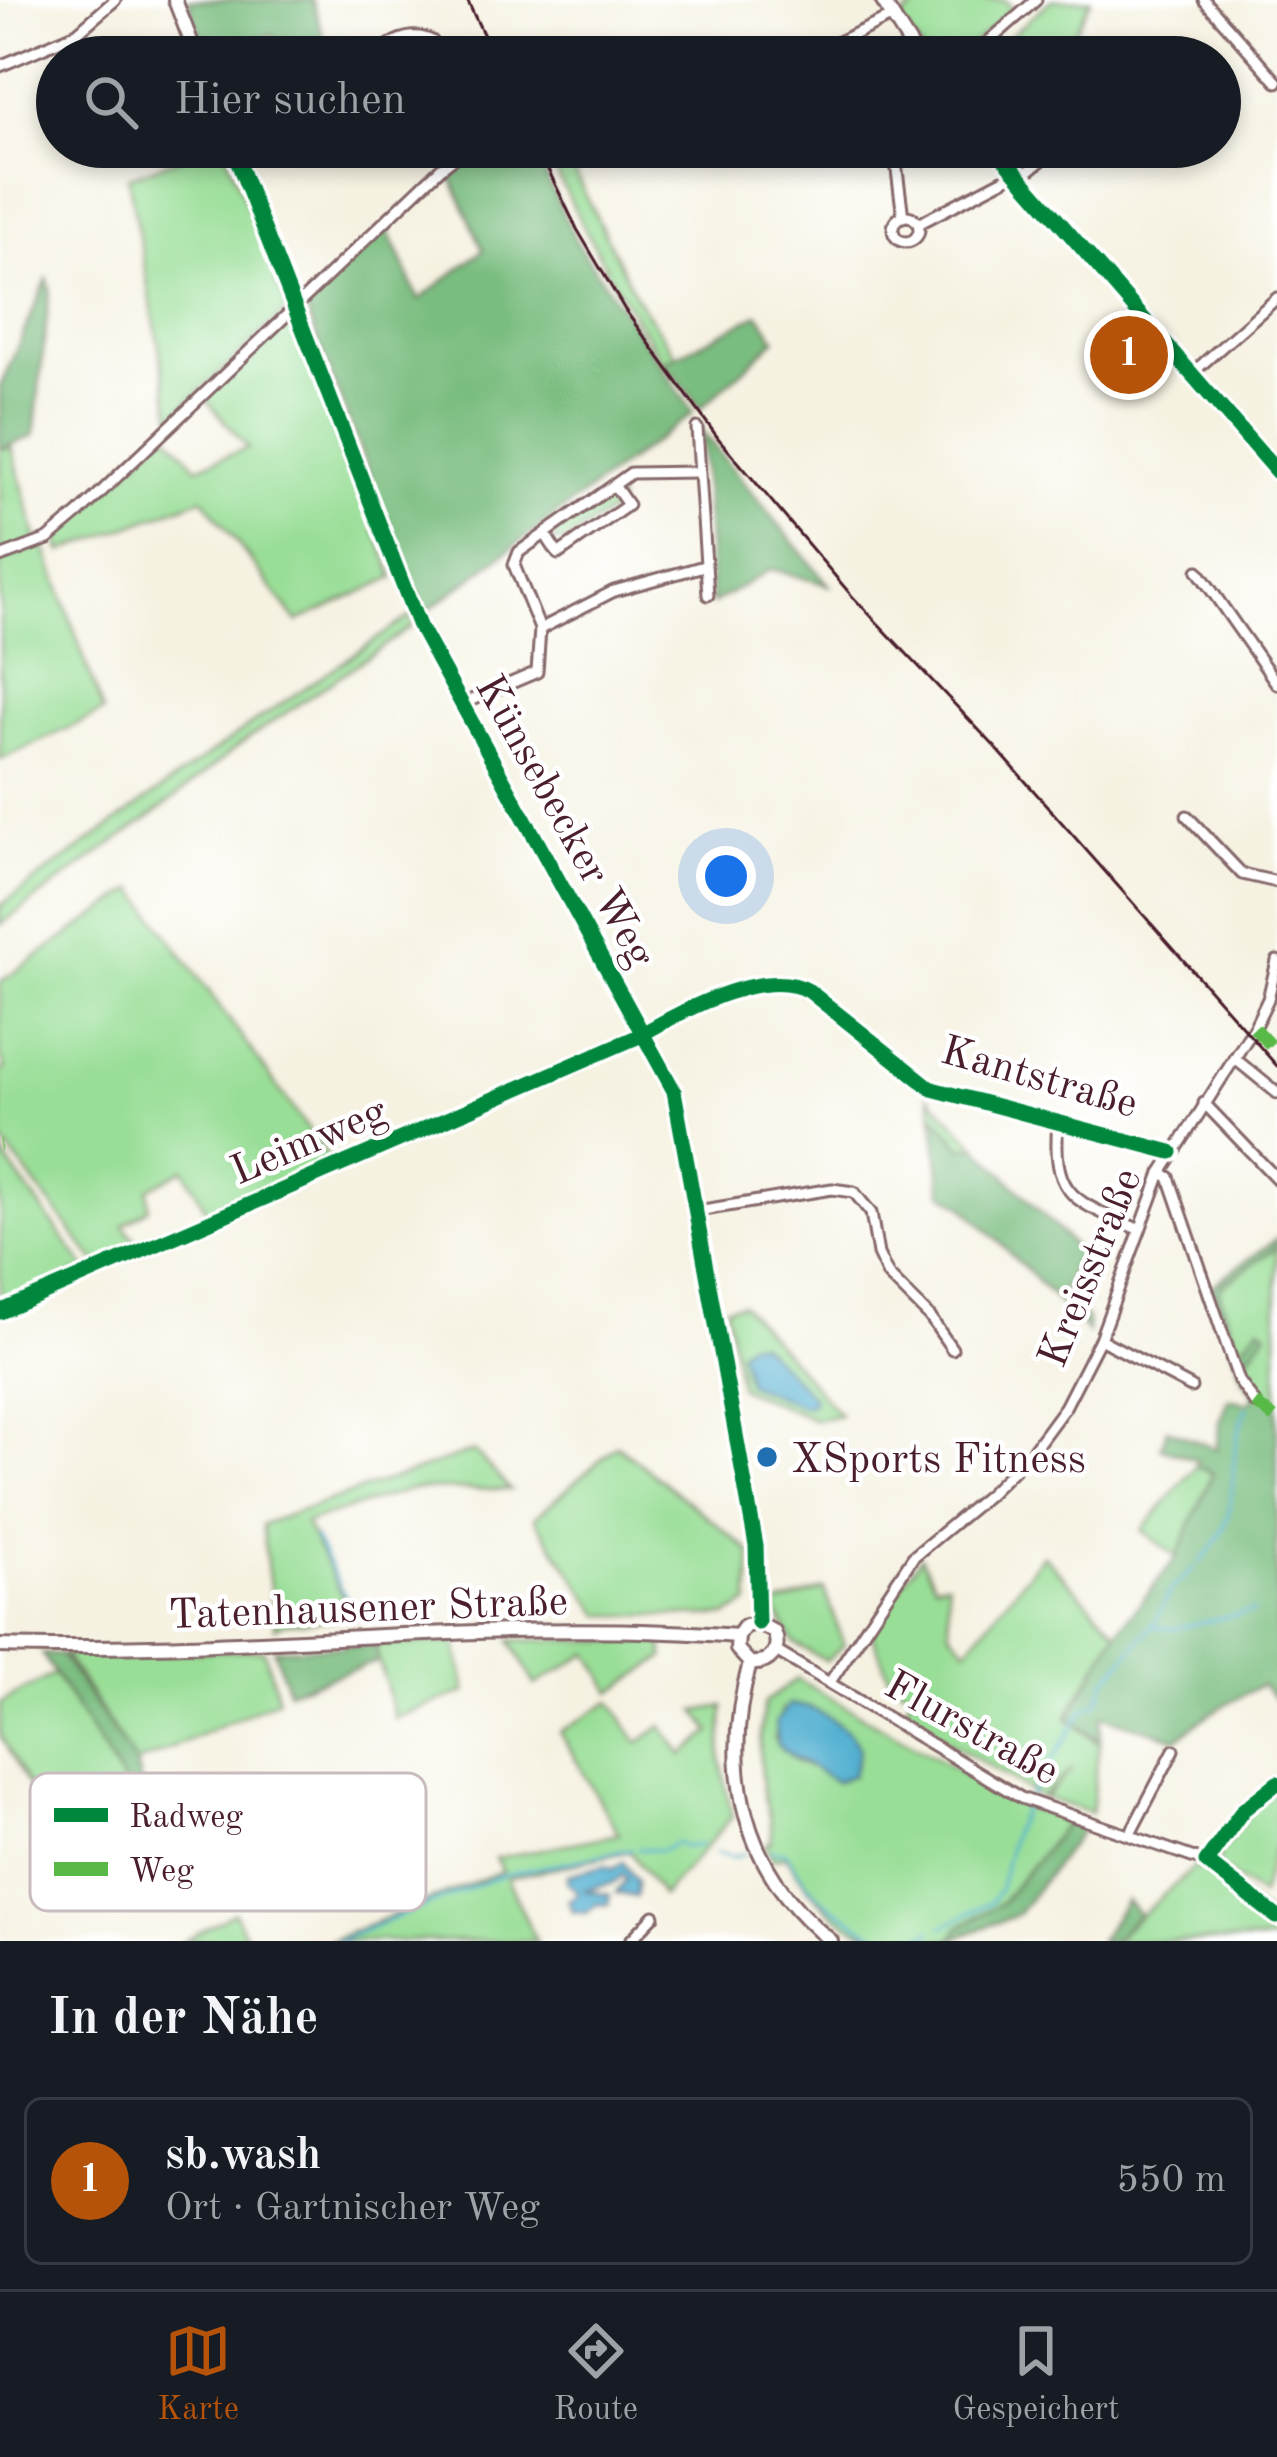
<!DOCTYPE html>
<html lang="de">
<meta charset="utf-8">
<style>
:root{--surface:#171b24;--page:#20242c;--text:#f1f3f6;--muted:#9ea1a6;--line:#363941;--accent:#b45309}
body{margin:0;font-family:"Old Standard TT",serif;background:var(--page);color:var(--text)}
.you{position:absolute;left:726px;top:876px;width:42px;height:42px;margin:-30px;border:9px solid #fff;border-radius:50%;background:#1a73e8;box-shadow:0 0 0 18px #1a73e833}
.badge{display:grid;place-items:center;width:78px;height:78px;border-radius:50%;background:var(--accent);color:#fff;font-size:39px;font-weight:700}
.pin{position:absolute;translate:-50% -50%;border:6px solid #fff;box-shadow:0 3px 12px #0006}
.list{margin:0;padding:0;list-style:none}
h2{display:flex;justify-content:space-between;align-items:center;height:156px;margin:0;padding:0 48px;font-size:51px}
h2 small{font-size:39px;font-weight:400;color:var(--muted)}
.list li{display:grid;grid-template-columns:78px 1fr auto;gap:36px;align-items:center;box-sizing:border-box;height:168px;margin:0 24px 24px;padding:0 24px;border:3px solid var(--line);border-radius:18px}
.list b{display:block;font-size:45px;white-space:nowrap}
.list p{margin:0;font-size:39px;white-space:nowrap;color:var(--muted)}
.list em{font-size:39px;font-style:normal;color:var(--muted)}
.icon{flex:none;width:66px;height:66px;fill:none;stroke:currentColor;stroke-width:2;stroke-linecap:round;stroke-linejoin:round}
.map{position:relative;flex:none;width:1277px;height:1941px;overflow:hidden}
.search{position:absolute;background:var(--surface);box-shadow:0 6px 18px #0003;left:36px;right:36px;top:36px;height:132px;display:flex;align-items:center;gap:30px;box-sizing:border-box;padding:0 42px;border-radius:66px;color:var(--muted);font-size:45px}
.sheet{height:348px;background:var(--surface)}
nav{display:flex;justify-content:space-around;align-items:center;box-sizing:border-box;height:168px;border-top:3px solid var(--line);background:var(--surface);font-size:33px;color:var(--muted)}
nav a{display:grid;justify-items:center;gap:6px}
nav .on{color:var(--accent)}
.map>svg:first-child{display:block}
.green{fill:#99de97;stroke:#727e61;stroke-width:3;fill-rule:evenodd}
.forest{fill:#7abd80;stroke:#626e56;stroke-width:3}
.water{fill:#52b0d1;stroke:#4e687e;stroke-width:3}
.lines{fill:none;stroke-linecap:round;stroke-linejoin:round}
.stream{stroke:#52b0d1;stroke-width:3}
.street-casing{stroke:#86696b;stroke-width:15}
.secondary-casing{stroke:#86696b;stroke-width:18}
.street{stroke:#fff;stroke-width:9}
.secondary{stroke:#fff;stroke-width:12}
.rail{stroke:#4a1f2b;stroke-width:3}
.quiet{stroke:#58b947;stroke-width:12;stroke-dasharray:24 12;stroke-linecap:butt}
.cycleway-casing{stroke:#fff;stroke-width:22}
.cycleway{stroke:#00873e;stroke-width:15}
.poi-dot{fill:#1f6fb2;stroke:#fff;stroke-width:4.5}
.labels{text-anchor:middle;stroke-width:9;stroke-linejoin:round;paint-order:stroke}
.street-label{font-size:42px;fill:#4a1f2b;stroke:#fff}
.poi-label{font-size:42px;fill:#4a1f2b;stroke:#fff;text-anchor:start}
.key{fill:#fff;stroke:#c9bcbf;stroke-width:3}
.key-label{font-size:33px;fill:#4a1f2b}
</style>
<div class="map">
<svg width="1277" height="1941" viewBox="0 0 1277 1941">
<rect width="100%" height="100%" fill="#fff"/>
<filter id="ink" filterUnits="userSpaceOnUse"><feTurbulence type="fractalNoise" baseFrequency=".00833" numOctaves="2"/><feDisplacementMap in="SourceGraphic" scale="24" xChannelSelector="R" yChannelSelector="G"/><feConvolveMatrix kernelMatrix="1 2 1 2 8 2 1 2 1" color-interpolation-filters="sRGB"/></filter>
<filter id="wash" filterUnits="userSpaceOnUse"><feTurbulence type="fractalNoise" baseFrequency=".004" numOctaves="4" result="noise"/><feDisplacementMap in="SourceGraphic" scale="48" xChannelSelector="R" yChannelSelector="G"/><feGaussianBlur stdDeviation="2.7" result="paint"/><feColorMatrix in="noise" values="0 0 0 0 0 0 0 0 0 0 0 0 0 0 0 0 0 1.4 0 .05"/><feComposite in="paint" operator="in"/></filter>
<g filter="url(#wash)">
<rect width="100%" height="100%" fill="#f6f2e2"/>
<!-- green -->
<g class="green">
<path d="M924 0H1005L1013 9 959 57H927L900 20Z"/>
<path d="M1051 0H1091L1071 39 1111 57H1065L1052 52 1046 57H986Z"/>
<path d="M210 147H224L288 309 172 417 128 177Z"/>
<path d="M544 147H562L636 297 676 355 664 362C618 293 579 222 544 147Z"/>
<path d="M292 316 394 577 297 622 203 498 62 552 57 538 79 513 167 433 197 467 248 448 204 397Z"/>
<path d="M12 447 37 540 0 554V449Z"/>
<path d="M609 493 618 495V507L563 543 555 542V531Z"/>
<path d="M44 544 103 712 0 760V561Z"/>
<path d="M409 617 413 626 243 742 162 808 0 925V906L253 723Z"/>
<path d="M135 889 333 1164 211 1218 184 1169 148 1189 149 1208 124 1225 141 1248 99 1267 2 1141 0 1071 5 1069 0 1055V982Z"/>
<path d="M929 1096 977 1146 963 1148 933 1113Z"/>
<path d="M0 1151 86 1269 0 1306Z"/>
<path d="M1277 1247V1408L1250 1381 1219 1293 1221 1286Z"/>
<path d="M742 1304 840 1415 815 1420 740 1388 726 1307Z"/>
<path d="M617 1445 751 1552 749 1603 727 1616 601 1615 534 1518Z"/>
<path d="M474 1451 510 1490 412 1489 305 1523 354 1618 285 1623 275 1628 262 1524Z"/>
<path d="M1196 1466 1213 1473 1177 1557 1142 1531Z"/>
<path d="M1043 1555 1117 1632 1067 1717 1099 1744 1091 1813 1045 1798 1073 1768 1041 1798 901 1713 913 1693 891 1682 870 1630 921 1557 935 1584 947 1582 950 1631 967 1649Z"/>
<path d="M824 1589 844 1645 826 1661 793 1642 773 1606Z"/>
<path d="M510 1640 658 1641 663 1645 664 1658 612 1692 589 1653 535 1685Z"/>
<path d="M456 1642 466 1692 394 1718 375 1645Z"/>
<path d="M264 1650 278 1699 136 1764 64 1654Z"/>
<path d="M54 1674 122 1780 140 1837 75 1870 0 1735V1703Z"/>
<path d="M797 1679 1020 1805 1068 1821 1001 1903 961 1926 951 1940C860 1941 836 1932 786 1856L772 1859 765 1845 771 1842C774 1825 766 1809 763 1792 758 1762 759 1732 765 1702ZM783 1709 859 1749 853 1775 835 1782 823 1772 798 1763 774 1739Z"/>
<path d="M611 1701 638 1743 662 1726 683 1755 712 1732 696 1711 724 1706 721 1760 732 1817 662 1896 630 1851 507 1878 536 1941H329L502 1871 495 1858 619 1834 560 1732Z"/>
<path d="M1277 1789V1837L1261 1896 1220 1868 1218 1857 1254 1806Z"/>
<path d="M1196 1866 1237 1891 1273 1920 1277 1924V1941H1112Z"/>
<path d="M234 1912 248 1941H184Z"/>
</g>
<!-- forest -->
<g class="forest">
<path d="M188 0H312L329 55 298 57 270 34 234 57H208Z"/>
<path d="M473 147H532L576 241 693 413 423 614 304 305 386 225 419 300 483 250 447 167Z"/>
<path d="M47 279 50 288 34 436 0 449V387Z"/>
<path d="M759 314 776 339 701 408 664 362Z"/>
<path d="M701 431 829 585 771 569 712 604Z"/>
<path d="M933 1113 963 1148 977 1146 1079 1252 1063 1290 1087 1320 1088 1332 961 1204 942 1192Z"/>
<path d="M1277 1239V1247L1221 1286 1219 1293 1239 1350 1260 1326 1267 1332 1244 1362 1250 1381 1277 1408V1700L1261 1685 1208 1715 1177 1739 1102 1715 1100 1741 1069 1717 1117 1632 1177 1557 1213 1473 1196 1466 1197 1460 1161 1448 1167 1429 1216 1449 1220 1421 1229 1399 1248 1403 1255 1395 1244 1380 1211 1286Z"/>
<path d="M375 1645 379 1661 288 1691 274 1649Z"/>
<path d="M42 1654 61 1655 136 1764 173 1910 165 1901 122 1780Z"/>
<path d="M1068 1821 1083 1828 1017 1915 951 1940 961 1926 1001 1903Z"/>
<path d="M1126 1900 1139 1914 1112 1941H1099Z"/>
</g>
<!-- water -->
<g class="water">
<path d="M748 1342H759L812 1396V1404L802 1406 748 1384 739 1351Z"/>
<path d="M789 1705C814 1704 850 1726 859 1749L853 1775 835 1782C815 1768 797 1762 777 1745L776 1722Z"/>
<path d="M623 1862 637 1881 636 1897 616 1893 626 1880 623 1875 613 1883 584 1890 610 1895 608 1905 597 1904 586 1913 573 1912 568 1901 578 1893 567 1881 568 1875 606 1865 612 1869Z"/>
</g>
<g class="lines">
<!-- stream -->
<g class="stream">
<path d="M314 1537 356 1616"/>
<path d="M1200 1563C1252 1506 1218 1470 1248 1407"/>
<path d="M1152 1626 1171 1629 1254 1611"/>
<path d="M638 1849 663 1850 676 1843 684 1847 701 1845"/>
<path d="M770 1851 785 1852C797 1870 807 1887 824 1901 841 1915 865 1926 884 1941"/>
<path d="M716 1853 734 1857 745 1854"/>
<path d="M943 1927 991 1902 1000 1888 1013 1831 1032 1792 1084 1710 1098 1702 1105 1682 1155 1622 1170 1591 1194 1568"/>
<path d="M337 1941 502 1875 631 1849"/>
<path d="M907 1941 932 1931"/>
</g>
</g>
</g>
<g filter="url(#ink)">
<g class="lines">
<!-- street casing -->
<g class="street-casing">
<g id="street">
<path d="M1204 0 1277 82"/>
<path d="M373 57C390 42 411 30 432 41L442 57"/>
<path d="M806 57 891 17"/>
<path d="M971 57 1036 0"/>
<path d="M0 66 77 33 115 0"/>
<path d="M894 147 903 217"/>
<path d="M1020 178 1058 147"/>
<circle cx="906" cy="229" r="13"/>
<path d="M918 224 1016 173"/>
<path d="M1190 375 1277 298"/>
<path d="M697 428 708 595"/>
<path d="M545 534 558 554 628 505 614 485"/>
<path d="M0 557 48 539 79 513 441 168 468 147"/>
<path d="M1198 571 1277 684"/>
<path d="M540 629 514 565 519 552 631 473 698 472"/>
<path d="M462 704 537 672 540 629 614 591 704 566"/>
<path d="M1187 816 1242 874 1277 882"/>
<path d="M1234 1058 1277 1093"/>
<path d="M1204 1103 1277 1179"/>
<path d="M1058 1122C1051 1200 1077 1201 1140 1230"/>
<path d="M1161 1173 1169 1177 1239 1381 1255 1403"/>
<path d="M697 1211 832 1189 854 1192 871 1213 878 1254 888 1275 930 1317 952 1349"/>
<path d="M0 1312 637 1037C678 1013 763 965 809 991L932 1089 1171 1152"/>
<path d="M1100 1339 1191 1387"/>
<path d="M776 1651 1021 1798 1206 1862 1277 1917"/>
<path d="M830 1682 913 1557 988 1495 1031 1453 1065 1407 1100 1339 1161 1173 1254 1028 1268 999 1277 961"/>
<path d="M1130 1834 1174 1750"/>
<path d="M1206 1862 1243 1810 1277 1783"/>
<path d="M630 1941 654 1916"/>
</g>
</g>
<!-- secondary casing -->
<g class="secondary-casing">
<g id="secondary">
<path d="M175 0 197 57"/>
<path d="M882 0 918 57"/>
<path d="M232 147 419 626 674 1091 756 1546 758 1623"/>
<path d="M994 147 1277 472"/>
<path d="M738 1636 745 1626 758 1623 774 1632C782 1650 770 1665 750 1663"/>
<path d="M738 1636 737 1649 750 1663"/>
<path d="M0 1646C245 1654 492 1616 738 1636"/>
<path d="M750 1663C720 1769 742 1870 831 1941"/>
</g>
</g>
<!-- street -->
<use href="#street" class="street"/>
<!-- secondary -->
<use href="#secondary" class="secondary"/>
<!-- rail -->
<g class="rail">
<path d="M467 0 494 57"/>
<path d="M537 147 577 229 625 310 718 438 852 596 996 748 1277 1066"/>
</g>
<!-- quiet -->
<g class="quiet">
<path d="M1254 1028 1277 1052"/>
<path d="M0 1145H1"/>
<path d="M1255 1403 1277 1420"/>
</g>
<!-- cycleway casing -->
<g class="cycleway-casing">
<g id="cycleway">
<path d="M232 147 419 626 674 1091 756 1546 758 1623"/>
<path d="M994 147 1277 472"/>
<path d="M0 1312 637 1037C678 1013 763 965 809 991L932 1089 1171 1152"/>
<path d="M1277 1783 1243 1810 1206 1862 1277 1917"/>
</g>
</g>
<!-- cycleway -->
<use href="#cycleway" class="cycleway"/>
</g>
</g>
<!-- markers -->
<circle class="poi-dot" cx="767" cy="1457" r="12"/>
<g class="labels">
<!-- street labels -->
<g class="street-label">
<text transform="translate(567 820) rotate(61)" y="15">Künsebecker Weg</text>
<text transform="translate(1040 1075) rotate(16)" y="15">Kantstraße</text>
<text transform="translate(308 1139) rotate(-23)" y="15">Leimweg</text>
<text transform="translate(1088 1267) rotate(-68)" y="15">Kreisstraße</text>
<text transform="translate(368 1606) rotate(-2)" y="15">Tatenhausener Straße</text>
<text transform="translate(973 1726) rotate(29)" y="15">Flurstraße</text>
</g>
<!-- poi labels -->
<g class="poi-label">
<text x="791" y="1472">XSports Fitness</text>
</g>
</g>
<!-- legend -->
<rect x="30" y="1773" width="396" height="138" rx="18" class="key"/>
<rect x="54" y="1808" width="54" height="14" fill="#00873e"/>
<rect x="54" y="1862" width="54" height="14" fill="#58b947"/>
<g class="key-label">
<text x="129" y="1827">Radweg</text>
<text x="129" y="1881">Weg</text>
</g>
</svg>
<div class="you"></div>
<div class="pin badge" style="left:1129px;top:355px">1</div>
<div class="search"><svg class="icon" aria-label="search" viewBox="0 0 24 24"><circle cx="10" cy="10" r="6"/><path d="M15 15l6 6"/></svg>Hier suchen</div>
</div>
<section class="sheet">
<h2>In der Nähe<small></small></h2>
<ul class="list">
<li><span class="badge">1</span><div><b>sb.wash</b><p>Ort · Gartnischer Weg</p></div><em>550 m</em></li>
</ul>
</section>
<nav>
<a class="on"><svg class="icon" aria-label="map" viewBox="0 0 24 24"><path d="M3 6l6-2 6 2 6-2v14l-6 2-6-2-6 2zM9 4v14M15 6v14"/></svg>Karte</a>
<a><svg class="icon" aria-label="directions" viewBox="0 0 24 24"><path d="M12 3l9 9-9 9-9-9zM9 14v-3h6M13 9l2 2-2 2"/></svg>Route</a>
<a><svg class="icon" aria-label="saved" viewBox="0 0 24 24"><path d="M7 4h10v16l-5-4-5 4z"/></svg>Gespeichert</a>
</nav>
